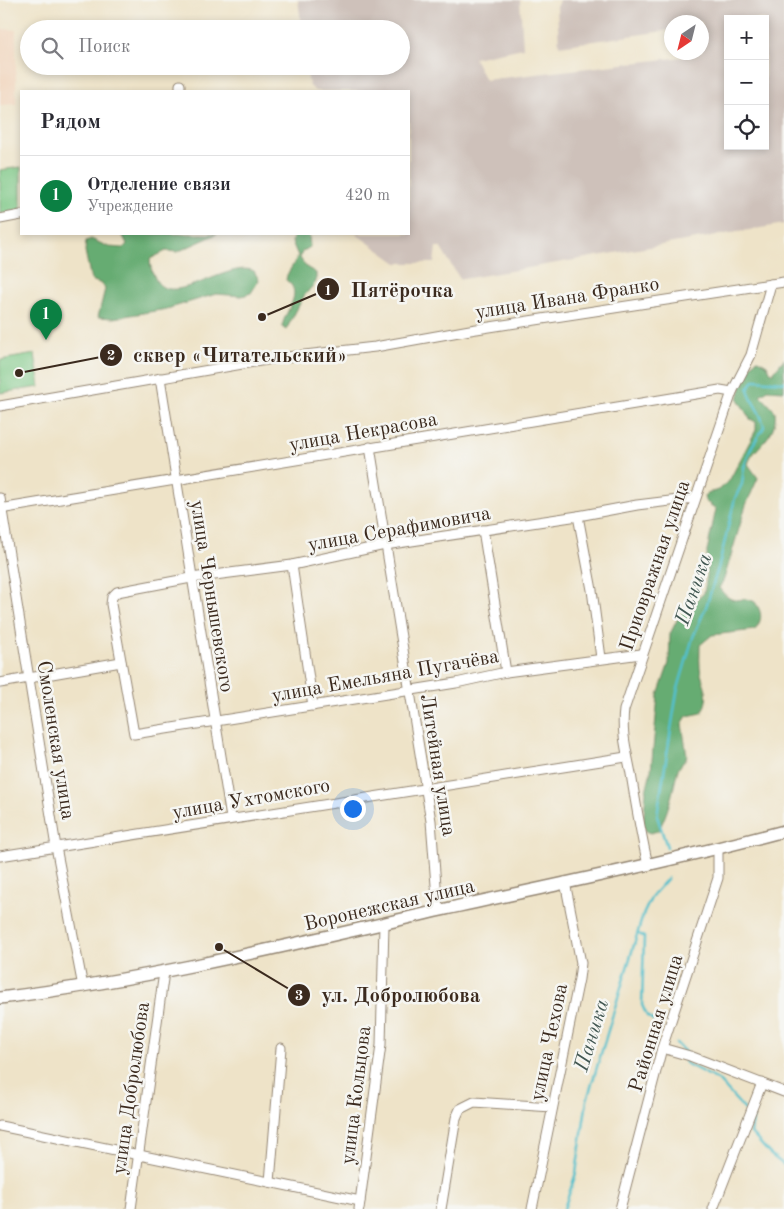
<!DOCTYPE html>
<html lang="ru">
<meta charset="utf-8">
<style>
:root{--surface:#fff;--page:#f2f2f3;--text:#2b2b33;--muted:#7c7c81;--line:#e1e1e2;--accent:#0b8043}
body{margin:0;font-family:"Old Standard TT",serif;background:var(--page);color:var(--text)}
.controls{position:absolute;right:15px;top:15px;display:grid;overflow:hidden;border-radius:0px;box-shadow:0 2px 8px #0003}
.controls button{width:45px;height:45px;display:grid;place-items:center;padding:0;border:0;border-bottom:1px solid var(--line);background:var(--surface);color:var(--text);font:25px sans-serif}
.compass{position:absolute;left:664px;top:15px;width:45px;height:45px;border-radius:50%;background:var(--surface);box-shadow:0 2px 8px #0003;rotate:215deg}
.you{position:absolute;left:352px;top:808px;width:18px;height:18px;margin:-12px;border:4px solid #fff;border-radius:50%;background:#1a73e8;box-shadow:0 0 0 8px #1a73e833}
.badge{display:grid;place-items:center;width:32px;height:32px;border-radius:50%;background:var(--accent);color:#fff;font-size:16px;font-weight:700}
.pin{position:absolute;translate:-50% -41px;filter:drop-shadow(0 1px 2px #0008)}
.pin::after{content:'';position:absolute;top:26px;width:18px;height:15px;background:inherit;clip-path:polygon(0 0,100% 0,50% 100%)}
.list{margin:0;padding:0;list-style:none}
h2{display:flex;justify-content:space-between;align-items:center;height:65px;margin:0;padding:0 20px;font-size:21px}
h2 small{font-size:16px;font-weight:400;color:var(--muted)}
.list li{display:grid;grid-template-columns:32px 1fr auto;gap:15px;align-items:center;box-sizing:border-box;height:80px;padding:0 20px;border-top:1px solid var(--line)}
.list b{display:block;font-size:19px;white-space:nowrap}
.list p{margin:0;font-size:16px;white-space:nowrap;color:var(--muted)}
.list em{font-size:16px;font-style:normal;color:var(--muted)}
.icon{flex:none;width:28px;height:28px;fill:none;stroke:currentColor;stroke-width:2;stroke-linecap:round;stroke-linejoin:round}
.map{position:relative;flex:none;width:784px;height:1209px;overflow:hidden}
.search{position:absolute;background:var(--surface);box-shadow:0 2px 8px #0003;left:20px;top:20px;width:390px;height:55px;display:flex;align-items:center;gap:12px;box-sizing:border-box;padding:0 18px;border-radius:28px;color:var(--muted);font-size:19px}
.panel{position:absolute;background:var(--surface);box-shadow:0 2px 8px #0003;left:20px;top:90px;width:390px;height:145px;border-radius:0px}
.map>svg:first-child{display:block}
.built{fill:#f1d5bd}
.industrial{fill:#cec1ba;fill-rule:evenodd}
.green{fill:#7dc785;stroke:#5c7852}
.forest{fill:#66ac72;stroke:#506b48}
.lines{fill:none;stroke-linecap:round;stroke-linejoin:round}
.stream{stroke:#53c0cc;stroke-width:2.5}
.street-casing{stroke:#948673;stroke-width:11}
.secondary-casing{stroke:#948673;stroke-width:14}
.street{stroke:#fff;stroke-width:9}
.secondary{stroke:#fff;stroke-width:11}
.labels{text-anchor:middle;stroke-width:5;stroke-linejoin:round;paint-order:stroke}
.street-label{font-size:20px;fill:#3b2a1e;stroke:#f6f6f2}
.water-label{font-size:21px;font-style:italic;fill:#425752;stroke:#f6f6f2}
.leader{fill:none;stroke:#3b2a1e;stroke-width:2}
.callout-dot{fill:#3b2a1e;stroke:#f6f6f2;stroke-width:2}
.mark-label{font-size:15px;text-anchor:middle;font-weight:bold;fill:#fff}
.callout-label{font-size:21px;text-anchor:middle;font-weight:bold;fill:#3b2a1e;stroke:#f6f6f2;stroke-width:5;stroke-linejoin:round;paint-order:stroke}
</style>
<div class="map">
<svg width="784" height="1209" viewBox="0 0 784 1209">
<rect width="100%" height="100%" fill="#f6f6f2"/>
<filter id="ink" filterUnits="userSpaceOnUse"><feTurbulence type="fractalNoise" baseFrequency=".02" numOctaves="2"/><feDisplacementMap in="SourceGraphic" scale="10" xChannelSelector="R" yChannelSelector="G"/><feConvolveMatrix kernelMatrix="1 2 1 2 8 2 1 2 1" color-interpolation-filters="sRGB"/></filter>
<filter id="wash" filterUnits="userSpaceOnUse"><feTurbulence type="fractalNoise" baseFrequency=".0096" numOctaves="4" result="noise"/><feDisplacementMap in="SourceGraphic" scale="20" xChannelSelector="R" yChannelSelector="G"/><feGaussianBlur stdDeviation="1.12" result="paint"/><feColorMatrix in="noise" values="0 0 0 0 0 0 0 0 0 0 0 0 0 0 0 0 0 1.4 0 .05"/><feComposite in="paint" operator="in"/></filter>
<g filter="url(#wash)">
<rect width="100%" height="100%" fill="#eee3c8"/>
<!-- built -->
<path class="built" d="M0 29 16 30V104L0 105Z"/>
<!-- industrial -->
<path class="industrial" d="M298 0H520L523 48 474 58 485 80 683 57V53L702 52V22H672L671 30 559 46 557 7 559 0H784V224L463 279H460L440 247H436L434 263H397L356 234H409V91H315L309 85 306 66H401V29H302ZM728 19H765V146H728Z"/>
<!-- green -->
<g class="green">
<path d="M21 167V210L0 214V170Z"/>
<path d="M35 354 40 387 0 393V360Z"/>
</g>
<!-- forest -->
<g class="forest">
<path d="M122 234H217L177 252 166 251 150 259C150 267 152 271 155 278 169 311 229 259 254 271L259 280 251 293 242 296 216 294 167 309 113 318 98 317 105 289 102 284 91 280 85 251 86 241 91 239 109 247 123 248 127 244Z"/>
<path d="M294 234H309L310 247 302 252 300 258 306 267 316 273V282L304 296 286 330 282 327C284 311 305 293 286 280L287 275 298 256 292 242Z"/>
<path d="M757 359 767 365 772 374 784 359V391L768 390 760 395 775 411C778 439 754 445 748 464L758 478 746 505 724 579 719 588C736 610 739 593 755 602 762 612 763 619 755 630L712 635 700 645C700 654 699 665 701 674 706 691 710 694 702 713L687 716 682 724 687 756C685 762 678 766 677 773 673 791 668 814 658 831L650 833 645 830 643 825 646 791 651 771 658 695 669 663 670 634 679 616 704 593 707 575V551L716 509 705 501 704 496 707 493 719 490 729 481 756 430V422L750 419 738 399 744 375Z"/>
</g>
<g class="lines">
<!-- stream -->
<g class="stream">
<path d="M667 847 657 816 677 692 693 637 706 607 719 565 735 498 742 484 744 467 752 446 764 427C761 410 752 406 748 389L754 380 784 382"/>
<path d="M639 934 644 937 642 1005 647 1016 661 1025"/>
<path d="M676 1043 685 1052"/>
<path d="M685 1057V1063L718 1080 745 1110"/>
<path d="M753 1118 751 1133 770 1154 784 1165"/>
<path d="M564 1209 576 1173 587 1100 643 915 652 896 668 878"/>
</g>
</g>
</g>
<g filter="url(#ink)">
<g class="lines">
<!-- street casing -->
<g class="street-casing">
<g id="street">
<path d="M180 85V91"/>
<path d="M0 219 21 215"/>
<path d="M160 378 231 818"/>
<path d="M0 406 278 358 375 347 470 330 784 282"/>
<path d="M370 447 431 821 438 911"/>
<path d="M0 498 56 847 83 987"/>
<path d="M0 509C240 470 480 431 720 390L732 392"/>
<path d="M578 516 592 590 601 658"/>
<path d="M483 530 506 672"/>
<path d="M292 565 313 706"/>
<path d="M641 654 506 672 456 683 134 734 111 604 112 597 117 592 191 578 292 565 385 545 578 516 637 505 695 498"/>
<path d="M0 683 121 662"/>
<path d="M0 856 626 757"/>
<path d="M648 865C641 835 636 805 631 774 627 752 621 733 624 710L732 392 751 355 771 284"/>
<path d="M662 1048 690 1056 784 1092"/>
<path d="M0 1126 360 1201"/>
<path d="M270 1182 281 1048"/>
<path d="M131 1209 164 972"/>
<path d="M359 1209 381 1045 384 924"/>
<path d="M441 1209 456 1118 460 1109 474 1102 552 1107"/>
<path d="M532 1209 579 979 581 963 565 882"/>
<path d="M620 1209 662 1048 718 878V848"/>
<path d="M713 1209 762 1083"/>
</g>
</g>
<!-- secondary casing -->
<g class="secondary-casing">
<path id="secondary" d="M0 998C151 979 298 943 446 909 559 884 672 861 784 831"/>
</g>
<!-- street -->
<use href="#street" class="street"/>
<!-- secondary -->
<use href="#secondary" class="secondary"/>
</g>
</g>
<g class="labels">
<!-- street labels -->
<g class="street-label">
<text transform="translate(567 297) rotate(-9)" y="7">улица Ивана Франко</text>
<text transform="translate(363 431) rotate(-10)" y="7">улица Некрасова</text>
<text transform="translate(399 528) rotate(-10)" y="7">улица Серафимовича</text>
<text transform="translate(654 565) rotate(-71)" y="7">Приовражная улица</text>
<text transform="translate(213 596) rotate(81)" y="7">улица Чернышевского</text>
<text transform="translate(385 675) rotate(-10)" y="7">улица Емельяна Пугачёва</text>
<text transform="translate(57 740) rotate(81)" y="7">Смоленская улица</text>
<text transform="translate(439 765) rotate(81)" y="7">Литейная улица</text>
<text transform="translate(251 798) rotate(-10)" y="7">улица Ухтомского</text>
<text transform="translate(389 904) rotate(-13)" y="7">Воронежская улица</text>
<text transform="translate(655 1023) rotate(-73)" y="7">Районная улица</text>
<text transform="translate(548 1042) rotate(-78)" y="7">улица Чехова</text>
<text transform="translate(130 1088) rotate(-82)" y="7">улица Добролюбова</text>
<text transform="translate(355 1095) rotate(-83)" y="7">улица Кольцова</text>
</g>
<!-- water labels -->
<g class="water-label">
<text transform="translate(693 589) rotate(-71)" y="7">Паника</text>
<text transform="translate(591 1035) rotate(-73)" y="7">Паника</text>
</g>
</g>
<!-- callouts -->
<path class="leader" d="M262 317L328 289M19 373L111 355M219 947L299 995"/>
<g class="callout-dot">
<circle cx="262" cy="317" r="5"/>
<circle cx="19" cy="373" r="5"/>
<circle cx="219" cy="947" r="5"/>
<circle cx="328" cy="289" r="12"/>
<circle cx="111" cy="355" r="12"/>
<circle cx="299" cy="995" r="12"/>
</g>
<g class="mark-label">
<text x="328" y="295">1</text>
<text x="111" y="360">2</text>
<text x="299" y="1000">3</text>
</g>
<g class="callout-label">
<text x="402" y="297">Пятёрочка</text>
<text x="240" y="362">сквер «Читательский»</text>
<text x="401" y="1002">ул. Добролюбова</text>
</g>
</svg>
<div class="controls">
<button>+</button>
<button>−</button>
<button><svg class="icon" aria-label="locate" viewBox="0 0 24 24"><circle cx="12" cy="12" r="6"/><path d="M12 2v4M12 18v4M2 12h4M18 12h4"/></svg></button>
</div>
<svg class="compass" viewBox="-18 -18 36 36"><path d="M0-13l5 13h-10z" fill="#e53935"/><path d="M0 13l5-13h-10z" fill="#7c7c81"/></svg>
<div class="you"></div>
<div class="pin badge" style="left:46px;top:340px">1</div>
<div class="search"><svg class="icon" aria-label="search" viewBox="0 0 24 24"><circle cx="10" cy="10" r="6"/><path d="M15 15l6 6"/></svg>Поиск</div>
<section class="panel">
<h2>Рядом<small></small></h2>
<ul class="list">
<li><span class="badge">1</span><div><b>Отделение связи</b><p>Учреждение</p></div><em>420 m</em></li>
</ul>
</section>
</div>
